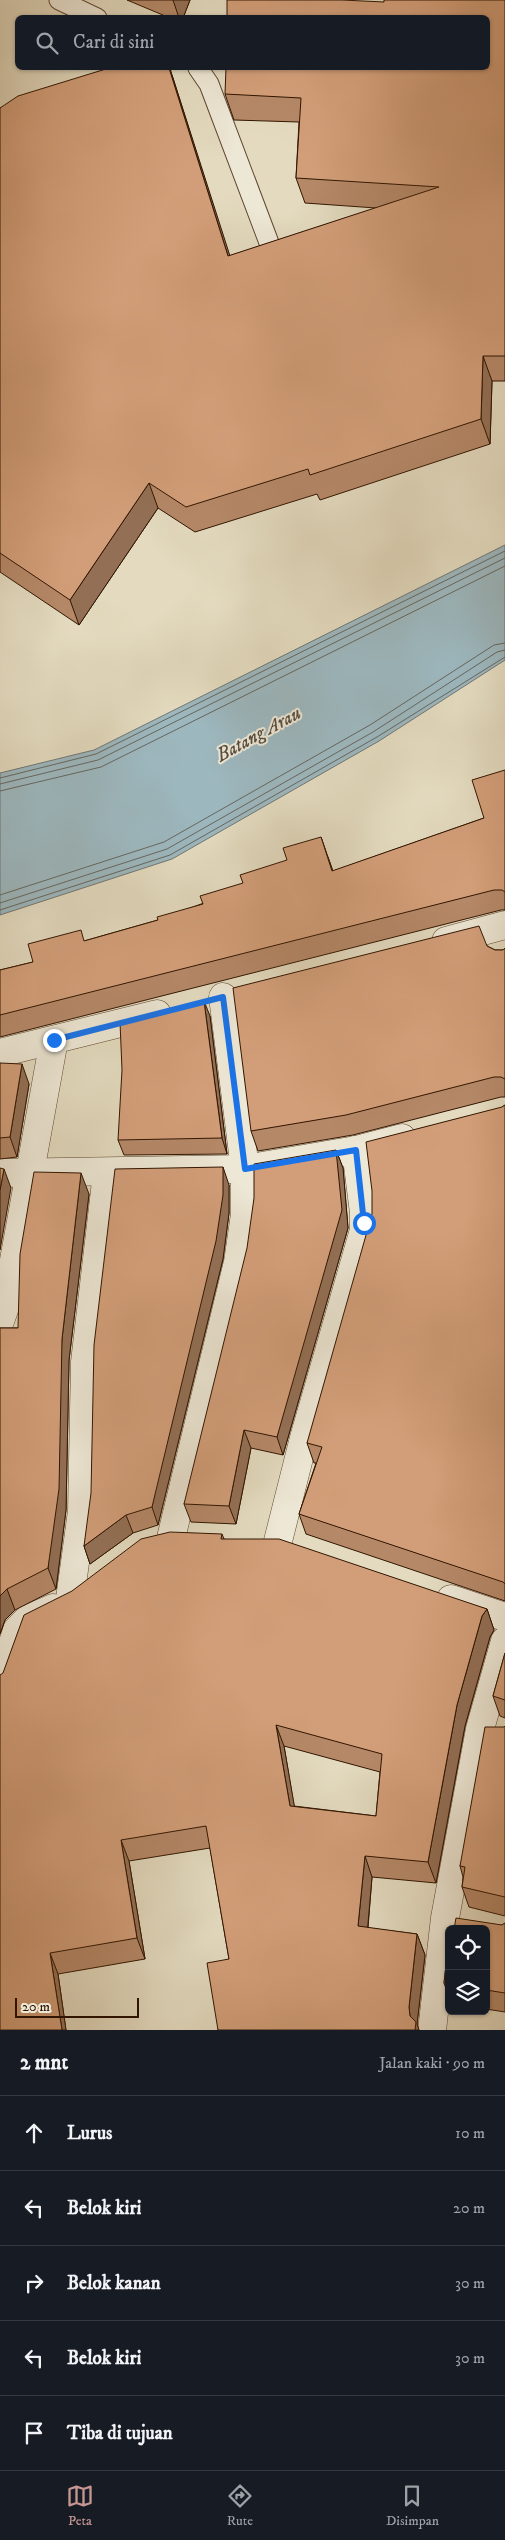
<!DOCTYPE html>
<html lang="id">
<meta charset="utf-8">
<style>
:root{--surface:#171b24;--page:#20242c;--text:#f1f3f6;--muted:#9ea1a6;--line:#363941;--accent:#c59692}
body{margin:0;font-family:"IM FELL DW Pica",serif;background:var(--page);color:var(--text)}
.controls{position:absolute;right:15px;bottom:15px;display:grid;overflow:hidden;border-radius:8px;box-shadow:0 1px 4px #0004}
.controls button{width:45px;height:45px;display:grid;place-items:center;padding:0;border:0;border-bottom:1px solid var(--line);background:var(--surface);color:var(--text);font:25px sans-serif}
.scale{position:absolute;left:15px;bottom:12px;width:124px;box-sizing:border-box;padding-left:5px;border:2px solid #311500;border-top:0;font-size:14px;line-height:18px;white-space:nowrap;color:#311500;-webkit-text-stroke:4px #ede7d5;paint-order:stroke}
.stop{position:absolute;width:15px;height:15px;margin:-11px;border:4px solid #1a73e8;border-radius:50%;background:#fff}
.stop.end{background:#1a73e8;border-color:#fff;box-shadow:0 1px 5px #0008}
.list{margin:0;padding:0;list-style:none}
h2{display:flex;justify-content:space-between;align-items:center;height:65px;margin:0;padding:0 20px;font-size:21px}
h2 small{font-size:16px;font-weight:400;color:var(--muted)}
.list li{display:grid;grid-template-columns:32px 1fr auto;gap:15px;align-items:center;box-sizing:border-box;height:75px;padding:0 20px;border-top:1px solid var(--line)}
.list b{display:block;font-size:19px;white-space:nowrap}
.list em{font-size:16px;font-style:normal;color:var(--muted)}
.icon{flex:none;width:28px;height:28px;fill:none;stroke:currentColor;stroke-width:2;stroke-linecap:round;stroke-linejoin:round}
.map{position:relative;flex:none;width:505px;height:2030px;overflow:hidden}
.search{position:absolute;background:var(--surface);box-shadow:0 1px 4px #0004;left:15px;right:15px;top:15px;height:55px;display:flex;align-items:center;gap:12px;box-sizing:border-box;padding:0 18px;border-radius:8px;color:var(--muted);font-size:19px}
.sheet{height:440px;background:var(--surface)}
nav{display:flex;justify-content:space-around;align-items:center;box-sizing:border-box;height:70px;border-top:1px solid var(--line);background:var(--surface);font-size:14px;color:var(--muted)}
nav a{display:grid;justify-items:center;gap:2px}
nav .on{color:var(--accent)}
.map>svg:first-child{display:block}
.water{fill:#9cb7be;stroke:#717672}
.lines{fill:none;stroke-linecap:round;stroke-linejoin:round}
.shore{stroke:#66665f;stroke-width:1}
.service-casing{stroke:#5e4630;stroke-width:21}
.minor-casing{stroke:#5e4630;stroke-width:29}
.service{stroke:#ede7d5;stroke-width:19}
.minor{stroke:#ede7d5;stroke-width:28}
.wall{fill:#b58868;stroke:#311500;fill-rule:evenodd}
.shaded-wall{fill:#936f55;stroke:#311500}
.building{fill:#d29e79;stroke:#311500;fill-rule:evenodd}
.route{stroke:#1a73e8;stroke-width:6}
.labels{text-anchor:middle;stroke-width:4;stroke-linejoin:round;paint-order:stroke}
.water-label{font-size:19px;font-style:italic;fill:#564e42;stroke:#ede7d5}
</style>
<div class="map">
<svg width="505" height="2030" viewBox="0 0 505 2030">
<rect width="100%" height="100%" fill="#e3dabf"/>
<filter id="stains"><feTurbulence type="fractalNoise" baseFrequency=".004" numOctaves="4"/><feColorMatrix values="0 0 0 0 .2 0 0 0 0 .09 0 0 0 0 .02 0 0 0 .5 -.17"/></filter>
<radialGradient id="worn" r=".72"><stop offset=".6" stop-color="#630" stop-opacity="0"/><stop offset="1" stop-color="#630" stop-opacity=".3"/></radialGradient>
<!-- water -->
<path class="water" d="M505 545V660L379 741 172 859 0 915V773L94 750Z"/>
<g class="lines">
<!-- shore -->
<g class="shore">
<path d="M0 778 96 754 505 551"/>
<path d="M0 784 98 760 505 558"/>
<path d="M0 791 101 767 505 566"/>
<path d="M0 895 164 842 370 725 494 645 505 643"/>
<path d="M0 903 167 849 373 732 497 652 505 650"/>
<path d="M0 910 170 855 377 737 505 657"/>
</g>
<!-- service casing -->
<g class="service-casing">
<g id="service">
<path d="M59 0 97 18"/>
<path d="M198 68 209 84 274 256"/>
</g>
</g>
<!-- minor casing -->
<g class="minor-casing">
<g id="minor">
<path d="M446 941 505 925"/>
<path d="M0 1053 157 1014"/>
<path d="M0 1173 245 1169 356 1150 402 1138"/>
<path d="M0 1321 6 1304 54 1040"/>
<path d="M171 1538 238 1262 245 1214V1169L223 997"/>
<path d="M278 1541 304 1438 364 1230V1213L356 1150"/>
<path d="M70 1599 82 1511 85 1362 107 1173"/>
<path d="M451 1599 505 1617"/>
<path d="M0 1683 17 1630 28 1619 53 1608"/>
<path d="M432 2030 445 1918 480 1729 505 1641"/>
</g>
</g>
<!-- service -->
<use href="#service" class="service"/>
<!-- minor -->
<use href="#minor" class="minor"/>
</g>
<!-- wall -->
<g class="wall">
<path d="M127 0H190L183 18H170Z"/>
<path d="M505 0V381H492L490 444 320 500 317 494 195 532 158 508 79 625 0 572V108L172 75 229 256 376 208 305 203 296 178 299 122 234 120 225 94 384 2Z"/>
<path d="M505 770V910H501L0 1037V970L33 962 84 941 158 920 328 857 333 871 484 818Z"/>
<path d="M487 946 495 950H503L505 948V1097H501L353 1135 258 1151 251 1131Z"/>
<path d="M210 1016 227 1154 124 1155 118 1140Z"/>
<path d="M0 1063 29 1084 17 1157 0 1159Z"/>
<path d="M505 1105V1601L306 1534 299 1514 316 1463H314L307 1443 502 1107Z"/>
<path d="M336 1150 343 1168 348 1228 283 1455 251 1448 236 1524 191 1522 184 1504Z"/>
<path d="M229 1185V1213L223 1259 158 1525 133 1533 90 1564 84 1546Z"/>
<path d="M89 1194 69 1360 66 1510 56 1589 15 1610 5 1620 0 1634V1328H18Z"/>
<path d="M222 1534 224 1539 487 1609 494 1630 490 1637 465 1726 436 1883 372 1877 368 1928 417 1934 425 1955 417 2024 419 2030H218L229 1959 210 1848 129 1861 145 1959 58 1974 66 2030H0ZM284 1746 380 1772 376 1816 294 1806Z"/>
<path d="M505 1653V1718L500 1716 493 1696Z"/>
<path d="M505 1726V1916L469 1907 462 1887 463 1877 460 1866 504 1727Z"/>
<path d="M505 1923V2012L486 2009V1929L502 1925Z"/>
<path d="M449 1939V1997L444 1983Z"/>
</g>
<!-- shaded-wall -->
<g class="shaded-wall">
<path d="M173 0H190L183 18H179Z"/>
<path d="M169 68H170L172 75 238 281 228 256Z"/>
<path d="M483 356 492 381 490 444 481 419Z"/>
<path d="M149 483 158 508 79 625 70 600Z"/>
<path d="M321 837 328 857 339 891 332 871Z"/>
<path d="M204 1001 210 1016 227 1154 222 1138Z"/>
<path d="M22 1064 29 1084 17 1157 10 1137Z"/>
<path d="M336 1150 343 1168 348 1228 283 1455 277 1437Z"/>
<path d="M223 1167 229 1185V1213L223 1259 158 1525 152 1507Z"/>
<path d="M4 1169 11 1188 0 1250V1190Z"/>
<path d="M81 1173 89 1194 69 1360 66 1510 56 1589 48 1568 62 1339Z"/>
<path d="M244 1430 251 1448 236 1524 229 1506Z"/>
<path d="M126 1515 133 1533 90 1564 84 1546Z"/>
<path d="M7 1589 15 1610 5 1620 0 1634V1596Z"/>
<path d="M487 1609 494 1630 490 1637 465 1726 436 1883 428 1862 457 1705 482 1616Z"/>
<path d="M276 1725 284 1746 298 1827 290 1806Z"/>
<path d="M121 1840 129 1861 145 1959 137 1938Z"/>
<path d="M365 1856 372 1877 366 1947 358 1926Z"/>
<path d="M417 1934 425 1955 417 2024 419 2030H415L410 2016 409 2007Z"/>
<path d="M50 1953 58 1974 66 2030H62Z"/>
</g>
<!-- building -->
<g class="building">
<path d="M227 0H342L384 2V0H505V356H483L481 419 310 475 308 469 186 507 149 483 70 600 0 553V108L18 96 109 68H169L228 256 439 187 296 178 301 98 225 94 226 68H488V18H227Z"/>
<path d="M505 770V892L502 890H494L0 1015V970L33 962 28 944 81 930 84 941 158 920 157 917 203 904 200 896 243 883 240 875 287 860 283 848 321 837 332 871 484 818 472 780Z"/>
<path d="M479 926 487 946 495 950H503L505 948V1079L501 1077H494L346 1115 251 1131 233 988Z"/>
<path d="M204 1001 222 1138 118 1140 122 1070 120 1022Z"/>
<path d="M0 1063 22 1064 10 1137 0 1138Z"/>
<path d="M505 1105V1584L503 1582 299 1514 322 1447 307 1443 372 1214V1191L366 1142 502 1107Z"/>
<path d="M336 1150 342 1210 277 1437 244 1430 229 1506 184 1504 247 1248 254 1198V1164Z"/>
<path d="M223 1167V1195L216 1241 152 1507 126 1515 84 1546 91 1493 94 1345 115 1169Z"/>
<path d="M0 1168 4 1169 0 1190Z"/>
<path d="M34 1172 81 1173 62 1339 59 1489 48 1568 7 1589 0 1596V1328H18L20 1254Z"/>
<path d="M170 1532 222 1534 221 1539H279L487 1609 482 1616 457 1705 428 1862 365 1856 358 1926 417 1934 409 2007 410 2016 416 2022 415 2030H218L207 1963 229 1959 206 1826 121 1840 137 1938 50 1953 62 2030H0V1675L3 1673 24 1615 72 1591 141 1539ZM276 1725 382 1754 376 1816 290 1806Z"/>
<path d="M505 1653V1700L493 1696Z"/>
<path d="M505 1726V1897L462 1887 465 1867 460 1866 485 1727H504Z"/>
<path d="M456 1918 502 1925 505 1923V1993L486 1990V1929H454Z"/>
<path d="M449 1939V1984L444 1983Z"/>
</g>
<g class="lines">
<!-- route -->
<path class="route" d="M54 1040 223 997 245 1169 356 1150 364 1223"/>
</g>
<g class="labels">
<!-- water labels -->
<g class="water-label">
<text transform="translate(258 733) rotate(-29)" y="7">Batang Arau</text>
</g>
</g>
<rect width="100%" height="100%" filter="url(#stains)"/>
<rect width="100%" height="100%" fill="url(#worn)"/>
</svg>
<div class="controls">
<button><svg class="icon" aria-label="locate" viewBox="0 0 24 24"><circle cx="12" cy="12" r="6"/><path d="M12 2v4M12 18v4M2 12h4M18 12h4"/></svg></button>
<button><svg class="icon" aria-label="layers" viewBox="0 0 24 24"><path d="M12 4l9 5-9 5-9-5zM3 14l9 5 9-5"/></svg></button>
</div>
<div class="scale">20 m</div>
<div class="stop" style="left:364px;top:1223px"></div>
<div class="stop end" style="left:54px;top:1040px"></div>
<div class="search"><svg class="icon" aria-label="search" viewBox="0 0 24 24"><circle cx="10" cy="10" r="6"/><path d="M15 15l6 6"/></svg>Cari di sini</div>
</div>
<section class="sheet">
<h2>2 mnt<small>Jalan kaki · 90 m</small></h2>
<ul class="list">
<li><svg class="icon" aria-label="ahead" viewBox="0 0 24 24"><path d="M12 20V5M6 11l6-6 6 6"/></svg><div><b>Lurus</b></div><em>10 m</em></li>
<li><svg class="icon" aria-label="left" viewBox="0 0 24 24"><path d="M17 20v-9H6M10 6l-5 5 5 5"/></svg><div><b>Belok kiri</b></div><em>20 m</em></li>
<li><svg class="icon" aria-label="right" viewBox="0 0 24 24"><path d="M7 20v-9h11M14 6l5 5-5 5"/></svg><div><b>Belok kanan</b></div><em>30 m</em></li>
<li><svg class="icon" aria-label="left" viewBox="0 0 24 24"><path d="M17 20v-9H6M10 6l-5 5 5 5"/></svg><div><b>Belok kiri</b></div><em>30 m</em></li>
<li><svg class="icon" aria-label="arrive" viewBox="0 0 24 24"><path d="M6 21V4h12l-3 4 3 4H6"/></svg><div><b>Tiba di tujuan</b></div></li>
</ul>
</section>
<nav>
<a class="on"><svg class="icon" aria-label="map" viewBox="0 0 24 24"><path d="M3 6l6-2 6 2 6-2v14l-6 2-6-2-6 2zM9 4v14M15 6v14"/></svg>Peta</a>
<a><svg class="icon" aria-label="directions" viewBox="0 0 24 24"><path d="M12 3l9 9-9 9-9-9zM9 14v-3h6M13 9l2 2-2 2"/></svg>Rute</a>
<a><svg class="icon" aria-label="saved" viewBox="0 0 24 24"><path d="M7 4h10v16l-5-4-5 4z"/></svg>Disimpan</a>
</nav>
